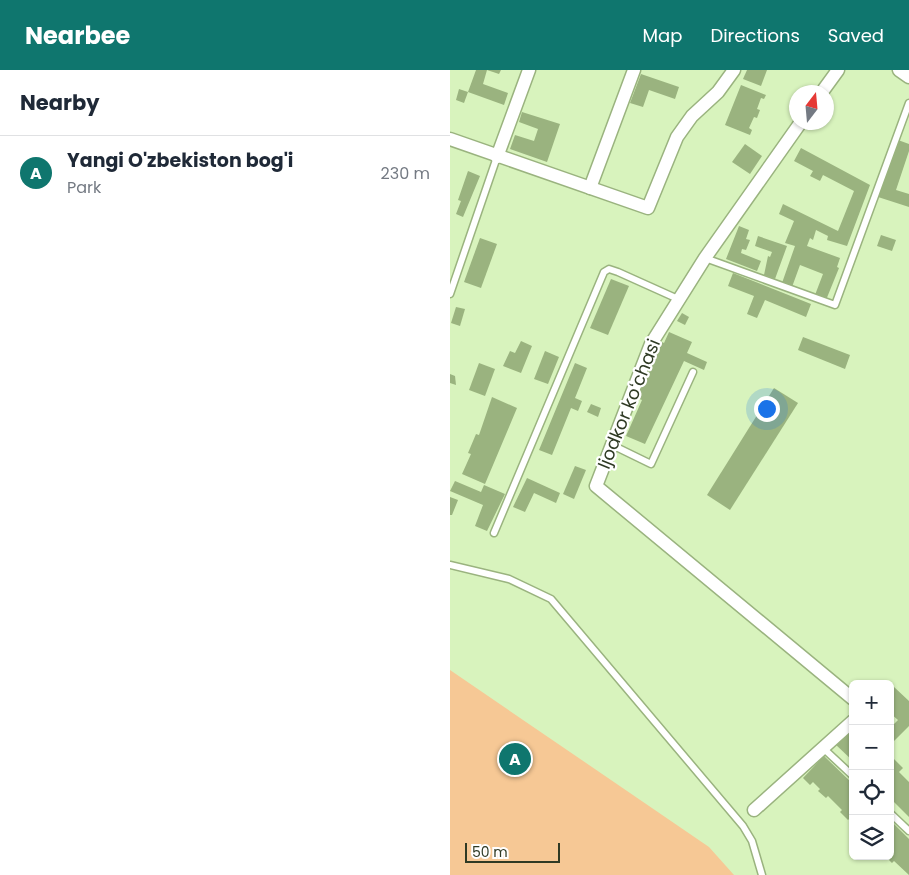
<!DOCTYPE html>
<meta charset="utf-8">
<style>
:root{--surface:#fff;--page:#f2f2f3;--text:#1f2937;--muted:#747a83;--line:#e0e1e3;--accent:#0f766e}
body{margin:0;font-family:Poppins,sans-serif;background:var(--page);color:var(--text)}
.controls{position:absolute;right:15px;bottom:15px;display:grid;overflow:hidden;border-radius:8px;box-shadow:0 1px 4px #0004}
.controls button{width:45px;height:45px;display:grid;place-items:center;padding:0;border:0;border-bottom:1px solid var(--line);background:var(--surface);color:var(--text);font:25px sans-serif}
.compass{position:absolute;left:339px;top:15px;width:45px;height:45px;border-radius:50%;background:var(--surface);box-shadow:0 1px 4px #0004;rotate:16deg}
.scale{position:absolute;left:15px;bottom:12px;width:95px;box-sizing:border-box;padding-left:5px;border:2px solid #2f3a24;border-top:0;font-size:14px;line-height:18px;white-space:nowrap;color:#2f3a24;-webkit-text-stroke:4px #fff;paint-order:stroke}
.you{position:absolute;left:316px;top:338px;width:18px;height:18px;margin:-12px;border:4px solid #fff;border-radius:50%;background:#1a73e8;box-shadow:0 0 0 8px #1a73e833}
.badge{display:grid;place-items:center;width:32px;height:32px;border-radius:50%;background:var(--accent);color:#fff;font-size:16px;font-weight:700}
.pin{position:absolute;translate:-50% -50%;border:2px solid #fff;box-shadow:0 1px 5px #0006}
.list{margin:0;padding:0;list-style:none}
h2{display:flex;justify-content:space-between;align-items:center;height:65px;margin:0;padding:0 20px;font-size:21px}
h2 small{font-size:16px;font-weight:400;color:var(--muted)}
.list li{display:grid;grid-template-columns:32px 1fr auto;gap:15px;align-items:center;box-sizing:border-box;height:75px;padding:0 20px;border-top:1px solid var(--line)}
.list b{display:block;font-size:19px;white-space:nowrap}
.list p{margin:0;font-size:16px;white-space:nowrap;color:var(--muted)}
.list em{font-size:16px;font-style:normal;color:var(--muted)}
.icon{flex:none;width:28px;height:28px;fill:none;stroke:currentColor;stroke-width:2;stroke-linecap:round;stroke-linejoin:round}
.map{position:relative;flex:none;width:459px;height:805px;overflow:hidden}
header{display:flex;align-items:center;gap:30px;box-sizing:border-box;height:70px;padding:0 25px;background:var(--accent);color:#fff}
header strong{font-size:24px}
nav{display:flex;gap:28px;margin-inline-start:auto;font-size:18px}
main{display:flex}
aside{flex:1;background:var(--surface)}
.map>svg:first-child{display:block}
.green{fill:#f6c895}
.building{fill:#9ab37f}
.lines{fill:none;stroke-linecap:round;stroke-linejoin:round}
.service-casing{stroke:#9ab37f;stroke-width:9}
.minor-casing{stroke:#9ab37f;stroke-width:15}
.service{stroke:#fff;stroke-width:6}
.minor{stroke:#fff;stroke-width:12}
.labels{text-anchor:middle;stroke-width:4.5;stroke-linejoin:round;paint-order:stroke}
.street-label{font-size:18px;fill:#2f3a24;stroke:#fff}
</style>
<header>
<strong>Nearbee</strong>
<nav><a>Map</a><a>Directions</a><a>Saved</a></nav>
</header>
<main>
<aside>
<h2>Nearby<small></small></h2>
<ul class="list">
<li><span class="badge">A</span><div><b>Yangi O'zbekiston bog'i</b><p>Park</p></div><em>230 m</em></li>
</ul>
</aside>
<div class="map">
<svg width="459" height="805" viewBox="0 0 459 805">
<rect width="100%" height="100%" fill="#d8f3bd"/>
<!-- green -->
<path class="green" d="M0 600 259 777 284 805H0Z"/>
<!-- building -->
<g class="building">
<path d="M26 0H51L49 4 37 0 33 14 58 23 54 35 18 22Z"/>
<path d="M297 0H317L311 16 293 9Z"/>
<path d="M191 4 229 17 225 29 199 20 193 37 180 33Z"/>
<path d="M291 15 316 25 314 29 311 28 307 39 310 40 307 48 304 47 299 58 302 60 300 65 275 55Z"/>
<path d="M9 19 18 22 14 33 6 30Z"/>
<path d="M72 42 110 54 97 92 60 79 65 65 84 71 88 59 69 52Z"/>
<path d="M448 70 459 74V81L446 120 459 124V137L428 127Z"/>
<path d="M295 74 312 86 300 104 282 92Z"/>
<path d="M351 78 420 115 397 176 377 170 378 166 366 160 363 170 360 168 357 176 390 188 387 197 389 198 376 230 365 225 373 204 350 195 342 217 332 213 345 176 335 173 344 151 329 144 333 134 388 161 404 121 373 105 370 111 360 106 363 101 344 91Z"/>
<path d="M18 101 30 106 13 147 6 144 11 131 8 130Z"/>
<path d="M289 156 299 160 296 169 300 170 296 180 292 179 291 183 311 191 307 201 276 189Z"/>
<path d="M431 165 446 170 442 181 427 176Z"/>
<path d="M308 166 337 176 325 209 314 205 318 186 320 187 322 182 305 176Z"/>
<path d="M30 168 47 174 31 218 14 212Z"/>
<path d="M283 203 361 234 356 247 315 230 307 248 297 244 304 226 278 216Z"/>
<path d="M161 209 179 216 158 265 140 258Z"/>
<path d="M6 237 15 239 10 256 1 253Z"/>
<path d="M232 243 239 247 235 255 227 251Z"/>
<path d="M219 262 242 272 237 283 257 292 254 300 234 291 195 374 176 366 192 330 187 328 212 272 214 273Z"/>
<path d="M353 267 400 285 395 299 348 280Z"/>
<path d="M71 271 82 276 71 303 53 296 60 281 65 283Z"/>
<path d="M95 281 109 287 98 314 84 309Z"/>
<path d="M29 293 45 299 35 326 19 320Z"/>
<path d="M125 293 137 298 125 328 132 331 128 341 121 338 102 385 89 380Z"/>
<path d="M0 304 5 306 6 315 0 313Z"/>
<path d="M324 318 348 333 280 440 257 425Z"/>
<path d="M42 327 67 338 35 414 12 404 21 384 18 383 26 364 29 365Z"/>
<path d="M141 334 151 338 148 347 137 342Z"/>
<path d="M125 396 136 400 124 429 113 424Z"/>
<path d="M77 408 110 423 106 433 84 423 75 442 63 437Z"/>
<path d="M5 411 31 422 34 415 55 424 37 461 25 456 33 435 0 421Z"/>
<path d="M0 427 8 430 2 445H0Z"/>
<path d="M444 617 459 631V656L444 671 440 667V652L443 655 448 650 440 643V621Z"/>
<path d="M403 656V691L385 674Z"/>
<path d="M374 686 403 714V750L400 748 398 750 390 742 392 740 378 726 376 728 368 721 370 719 363 712 360 715 353 708Z"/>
<path d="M443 688 453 698 449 702 459 712V747L440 728V691Z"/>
<path d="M440 750 459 769V805L444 791 442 793 435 786H440Z"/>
</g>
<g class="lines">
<!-- service casing -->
<g class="service-casing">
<g id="service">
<path d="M255 188 385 235 459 33"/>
<path d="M0 224 47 87"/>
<path d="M162 375 201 394 243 302"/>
<path d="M44 463 154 202 159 199 168 202 228 229"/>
<path d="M0 495 59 509 101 529 293 756 302 771 312 805"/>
<path d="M373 678 403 706"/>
<path d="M440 743 459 761"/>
</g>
</g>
<!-- minor casing -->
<g class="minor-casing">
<g id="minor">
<path d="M449 0 459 7"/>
<path d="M372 22 388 0"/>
<path d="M351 52 255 188 201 274 146 416 403 629"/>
<path d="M0 69 198 138 227 67 242 46 268 22 284 0"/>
<path d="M47 87 79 0"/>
<path d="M140 118 184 0"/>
<path d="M304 740 403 651"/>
</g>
</g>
<!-- service -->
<use href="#service" class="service"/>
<!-- minor -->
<use href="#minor" class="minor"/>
</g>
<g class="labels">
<!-- street labels -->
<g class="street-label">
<text transform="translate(179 334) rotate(-68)" y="6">Ijodkor koʻchasi</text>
</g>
</g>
</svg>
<div class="controls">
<button>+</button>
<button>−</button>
<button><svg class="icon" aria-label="locate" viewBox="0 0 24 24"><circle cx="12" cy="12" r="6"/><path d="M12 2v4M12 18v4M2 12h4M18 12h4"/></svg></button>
<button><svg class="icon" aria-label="layers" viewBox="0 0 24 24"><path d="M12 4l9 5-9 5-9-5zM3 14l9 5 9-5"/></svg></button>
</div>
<svg class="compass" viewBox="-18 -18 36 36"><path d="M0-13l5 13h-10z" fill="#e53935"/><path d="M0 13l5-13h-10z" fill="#747a83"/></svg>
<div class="scale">50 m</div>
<div class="you"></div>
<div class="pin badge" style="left:65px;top:689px">A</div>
</div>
</main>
